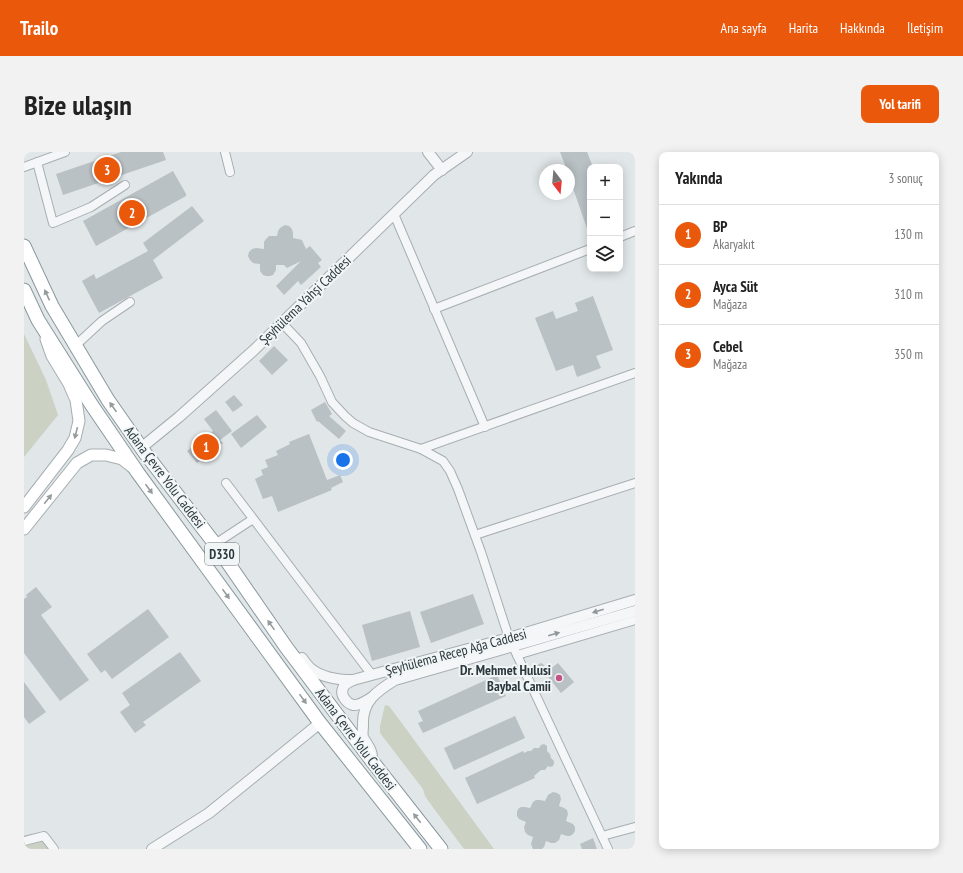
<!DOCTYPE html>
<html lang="tr">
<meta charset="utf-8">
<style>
:root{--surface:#fff;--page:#f2f2f2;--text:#222;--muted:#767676;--line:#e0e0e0;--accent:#ea580c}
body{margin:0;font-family:"PT Sans Narrow",sans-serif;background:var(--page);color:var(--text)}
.controls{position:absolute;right:12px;top:12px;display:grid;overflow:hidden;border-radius:8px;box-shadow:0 2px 10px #0003}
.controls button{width:36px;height:36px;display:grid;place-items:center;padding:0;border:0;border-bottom:1px solid var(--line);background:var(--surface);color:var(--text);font:20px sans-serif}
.compass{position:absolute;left:515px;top:12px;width:36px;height:36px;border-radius:50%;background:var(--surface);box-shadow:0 2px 10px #0003;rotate:164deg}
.you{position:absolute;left:319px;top:308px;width:14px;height:14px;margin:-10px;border:3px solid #fff;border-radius:50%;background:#1a73e8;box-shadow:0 0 0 6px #1a73e833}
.badge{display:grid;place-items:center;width:26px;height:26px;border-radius:50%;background:var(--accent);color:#fff;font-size:13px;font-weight:700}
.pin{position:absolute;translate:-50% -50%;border:2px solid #fff;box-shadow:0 1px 4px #0006}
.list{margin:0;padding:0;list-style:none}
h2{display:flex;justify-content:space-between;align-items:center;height:52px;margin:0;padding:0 16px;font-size:17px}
h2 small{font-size:13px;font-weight:400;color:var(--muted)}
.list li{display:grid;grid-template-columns:26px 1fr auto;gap:12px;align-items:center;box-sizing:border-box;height:60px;padding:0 16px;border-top:1px solid var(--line)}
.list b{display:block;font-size:15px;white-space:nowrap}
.list p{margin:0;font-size:13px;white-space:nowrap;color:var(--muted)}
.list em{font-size:13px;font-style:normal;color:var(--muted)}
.icon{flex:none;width:22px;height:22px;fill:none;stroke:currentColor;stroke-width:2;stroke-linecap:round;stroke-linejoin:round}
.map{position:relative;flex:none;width:611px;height:697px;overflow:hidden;border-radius:8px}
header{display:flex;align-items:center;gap:24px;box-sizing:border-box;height:56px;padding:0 20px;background:var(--accent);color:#fff}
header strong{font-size:19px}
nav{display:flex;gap:22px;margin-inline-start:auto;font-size:14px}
.intro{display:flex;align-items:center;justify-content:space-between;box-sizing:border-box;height:96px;padding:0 24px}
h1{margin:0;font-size:28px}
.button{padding:10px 18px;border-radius:8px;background:var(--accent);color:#fff;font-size:14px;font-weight:700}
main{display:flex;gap:24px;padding:0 24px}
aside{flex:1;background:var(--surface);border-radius:8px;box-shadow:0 2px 10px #0003}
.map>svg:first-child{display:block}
.green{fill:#cbd1c3}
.building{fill:#b9c1c5}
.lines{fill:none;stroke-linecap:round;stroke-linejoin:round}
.minor-casing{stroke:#a7aeb2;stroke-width:10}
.tertiary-casing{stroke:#a7aeb2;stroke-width:12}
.secondary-casing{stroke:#a7aeb2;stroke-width:13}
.trunk-casing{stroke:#8a989e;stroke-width:15}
.minor{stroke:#f4f6f7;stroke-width:8}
.tertiary{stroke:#f4f6f7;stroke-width:10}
.secondary{stroke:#fff;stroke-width:11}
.trunk{stroke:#fff;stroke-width:13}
.oneway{fill:#959c9e}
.oneway2{fill:#90979a}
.poi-dot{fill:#c15387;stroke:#f1f5f6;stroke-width:1.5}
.labels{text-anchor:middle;stroke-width:4;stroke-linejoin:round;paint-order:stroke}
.shield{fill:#f1f5f6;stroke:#667175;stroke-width:1}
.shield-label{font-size:13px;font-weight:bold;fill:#2b383e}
.street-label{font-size:14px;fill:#2b383e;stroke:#f1f5f6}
.poi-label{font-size:14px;font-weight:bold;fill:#2b383e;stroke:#f1f5f6;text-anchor:end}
</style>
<header>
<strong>Trailo</strong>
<nav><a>Ana sayfa</a><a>Harita</a><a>Hakkında</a><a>İletişim</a></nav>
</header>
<div class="intro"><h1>Bize ulaşın</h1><a class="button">Yol tarifi</a></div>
<main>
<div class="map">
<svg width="611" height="697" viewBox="0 0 611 697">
<rect width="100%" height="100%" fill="#e1e6e8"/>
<!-- green -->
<g class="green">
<path d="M0 182 22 228 34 263 0 305Z"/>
<path d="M361 553 365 554 374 566 470 697H440L408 654 401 644 399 637 356 581V574Z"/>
<path d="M19 688 26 697H0V694Z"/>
</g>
<!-- building -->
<g class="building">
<path d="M97 0H139L142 8 39 43 32 22Z"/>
<path d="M536 0H563L569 15H566V82H565L545 25V18H543Z"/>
<path d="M149 19 162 42V44L72 94 59 69Z"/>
<path d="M168 54 180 69 129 108 139 126 75 161 58 129 70 122 72 127 124 99 119 91Z"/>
<path d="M261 73 265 74 268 77 269 81V86L274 87 278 88 282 97 286 94 298 108 294 111 297 115 277 133 274 129 260 143 252 134 277 109 263 116 260 113H252V118L249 123 246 124H242L239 123 236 119V112L229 111 226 108 224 104 225 100 228 97 232 96 240 97V90L242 87 245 84H253L254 79 256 76Z"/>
<path d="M569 144 589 198 572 204 577 216 553 225 549 213 532 219 511 166 529 159 532 167 554 159 551 151Z"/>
<path d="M250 194 264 208 248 223 235 209Z"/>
<path d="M210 243 219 253 209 260 201 250Z"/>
<path d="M301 250 308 262 305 264 322 279 315 287 294 269 293 270 287 258Z"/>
<path d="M192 258 208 279 196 288 199 291 173 311 163 299 189 279 180 267Z"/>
<path d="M233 263 243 275 217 296 207 282Z"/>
<path d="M285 282 303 328 316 323 319 330 307 336 308 338 254 360 248 344 239 347 231 327 239 323 237 318 244 315 241 308 254 303 252 299 266 292 265 290Z"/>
<path d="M12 435 28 455 17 463 65 528 36 549 0 501V447L3 445 2 443Z"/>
<path d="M449 442 460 472 407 491 396 460Z"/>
<path d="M124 457 145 485 88 527 81 518 77 521 63 502Z"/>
<path d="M386 459 396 495 348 509 338 473Z"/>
<path d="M156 500 177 529 119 570 122 573 111 581 96 560 106 553 98 541Z"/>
<path d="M517 511 520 513 523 519 516 520 513 518 512 515 513 513Z"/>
<path d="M534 511 550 530 537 541 521 521Z"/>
<path d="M473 523 482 544 399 581 394 571 399 569 394 559Z"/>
<path d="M0 530 22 560 5 572 0 565Z"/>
<path d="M491 564 501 586 430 618 420 596Z"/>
<path d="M520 592 523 594V599L526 602 527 606 530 609V611L529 614 526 615 524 614 521 618H517L510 624 511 626 453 652 441 626 499 599 500 601 504 599H507L510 596H515L517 593Z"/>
<path d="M529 640 533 641 536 643 537 647 535 654 540 656 543 658 544 662 542 669 549 672 551 675V679L549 682 546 684H543L537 682 535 688 531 691H527L522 689 520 695 518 697H509L507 692 509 685 504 683 501 680 500 675 502 670 495 667 493 664V660L494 657 497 655H501L506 656 509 650 512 648H516L521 649 524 643Z"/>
<path d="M569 686 573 697H558L556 692Z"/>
</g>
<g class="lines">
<!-- minor casing -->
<g class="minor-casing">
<g id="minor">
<path d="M201 0 206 20"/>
<path d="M13 10 29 71 67 55 101 33"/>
<path d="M0 15 41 0"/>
<path d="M370 62 461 275"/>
<path d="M596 85 611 79"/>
<path d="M410 157 566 97"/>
<path d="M258 171 277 191 296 224 308 250 321 264 329 271 345 280 397 297 419 309 426 319 434 337 457 400 485 486 584 697"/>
<path d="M51 194 78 169 106 150"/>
<path d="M397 297 611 221"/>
<path d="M202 331 348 523"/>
<path d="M451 383 611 331"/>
<path d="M191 392 229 367"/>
<path d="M493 503 611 468"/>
<path d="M578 684 611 675"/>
<path d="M0 689 20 684 30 697"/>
</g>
</g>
<!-- tertiary casing -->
<g class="tertiary-casing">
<g id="tertiary">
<path d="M404 0 418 18"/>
<path d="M117 296 155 265 230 198 410 23 443 0"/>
<path d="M278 506C280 509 283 513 286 516 298 526 314 528 329 528L485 486 611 448"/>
<path d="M329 528C325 530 320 532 319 536 316 543 322 551 329 553 335 554 342 549 347 546"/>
<path d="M348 605C348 596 342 592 339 585 338 582 339 577 339 573 338 549 353 539 371 528L611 459"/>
<path d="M128 697 185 661 296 571"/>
</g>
</g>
<!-- secondary casing -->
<g class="secondary-casing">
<g id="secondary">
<path d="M0 355 44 298 51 286 55 269 52 248 45 232 28 204 22 187"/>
<path d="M0 377 53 311 67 303H82L98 307 108 315"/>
</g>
</g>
<!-- trunk casing -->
<g class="trunk-casing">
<g id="trunk">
<path d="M0 94 28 154 84 248 121 301 191 392 262 495 348 609 417 697"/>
<path d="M0 138 14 168 67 252 114 321 296 571 396 697"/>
</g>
</g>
<!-- minor -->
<use href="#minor" class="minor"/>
<!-- tertiary -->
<use href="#tertiary" class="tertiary"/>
<!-- secondary -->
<use href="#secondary" class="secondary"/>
<!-- trunk -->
<use href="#trunk" class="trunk"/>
</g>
<!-- one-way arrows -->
<defs><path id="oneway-solid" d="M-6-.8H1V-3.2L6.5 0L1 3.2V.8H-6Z"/></defs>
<g class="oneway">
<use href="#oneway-solid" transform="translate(23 143) rotate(-115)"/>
<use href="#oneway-solid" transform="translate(89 255) rotate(-125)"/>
<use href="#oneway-solid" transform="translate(52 281) rotate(104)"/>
<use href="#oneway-solid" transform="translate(125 337) rotate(54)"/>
<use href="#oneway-solid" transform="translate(24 347) rotate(-51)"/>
<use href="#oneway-solid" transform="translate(202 442) rotate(54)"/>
<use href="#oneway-solid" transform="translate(247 473) rotate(-125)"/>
<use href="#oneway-solid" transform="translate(279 547) rotate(54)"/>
<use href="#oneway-solid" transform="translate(393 666) rotate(-128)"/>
</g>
<g class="oneway2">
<use href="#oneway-solid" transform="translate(574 459) rotate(163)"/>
<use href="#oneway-solid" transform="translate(530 482) rotate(-16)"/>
</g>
<!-- markers -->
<circle class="poi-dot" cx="535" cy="526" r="4"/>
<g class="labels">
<!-- shield labels -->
<rect class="shield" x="181" y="391" width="34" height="22" rx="3"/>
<g class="shield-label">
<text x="198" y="407">D330</text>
</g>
<!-- street labels -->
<g class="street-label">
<text transform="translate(281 148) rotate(-44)" y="5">Şeyhülema Yahşi Caddesi</text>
<text transform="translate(141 325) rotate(53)" y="5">Adana Çevre Yolu Caddesi</text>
<text transform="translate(432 500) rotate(-15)" y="5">Şeyhülema Recep Ağa Caddesi</text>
<text transform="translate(332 587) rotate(53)" y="5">Adana Çevre Yolu Caddesi</text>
</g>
<!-- poi labels -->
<g class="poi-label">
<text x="527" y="523">Dr. Mehmet Hulusi<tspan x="527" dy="16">Baybal Camii</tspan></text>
</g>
</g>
</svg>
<div class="controls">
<button>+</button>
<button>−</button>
<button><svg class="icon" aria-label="layers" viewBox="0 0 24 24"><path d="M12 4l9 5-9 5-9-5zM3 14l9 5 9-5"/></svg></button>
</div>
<svg class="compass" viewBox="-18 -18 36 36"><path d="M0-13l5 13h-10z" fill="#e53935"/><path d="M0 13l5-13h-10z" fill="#767676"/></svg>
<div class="you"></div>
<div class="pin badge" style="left:182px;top:295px">1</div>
<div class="pin badge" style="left:108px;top:61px">2</div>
<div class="pin badge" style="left:83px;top:18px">3</div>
</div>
<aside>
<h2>Yakında<small>3 sonuç</small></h2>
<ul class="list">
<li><span class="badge">1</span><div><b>BP</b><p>Akaryakıt</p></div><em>130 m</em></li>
<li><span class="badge">2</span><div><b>Ayca Süt</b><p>Mağaza</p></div><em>310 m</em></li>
<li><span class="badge">3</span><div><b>Cebel</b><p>Mağaza</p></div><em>350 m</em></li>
</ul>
</aside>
</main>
